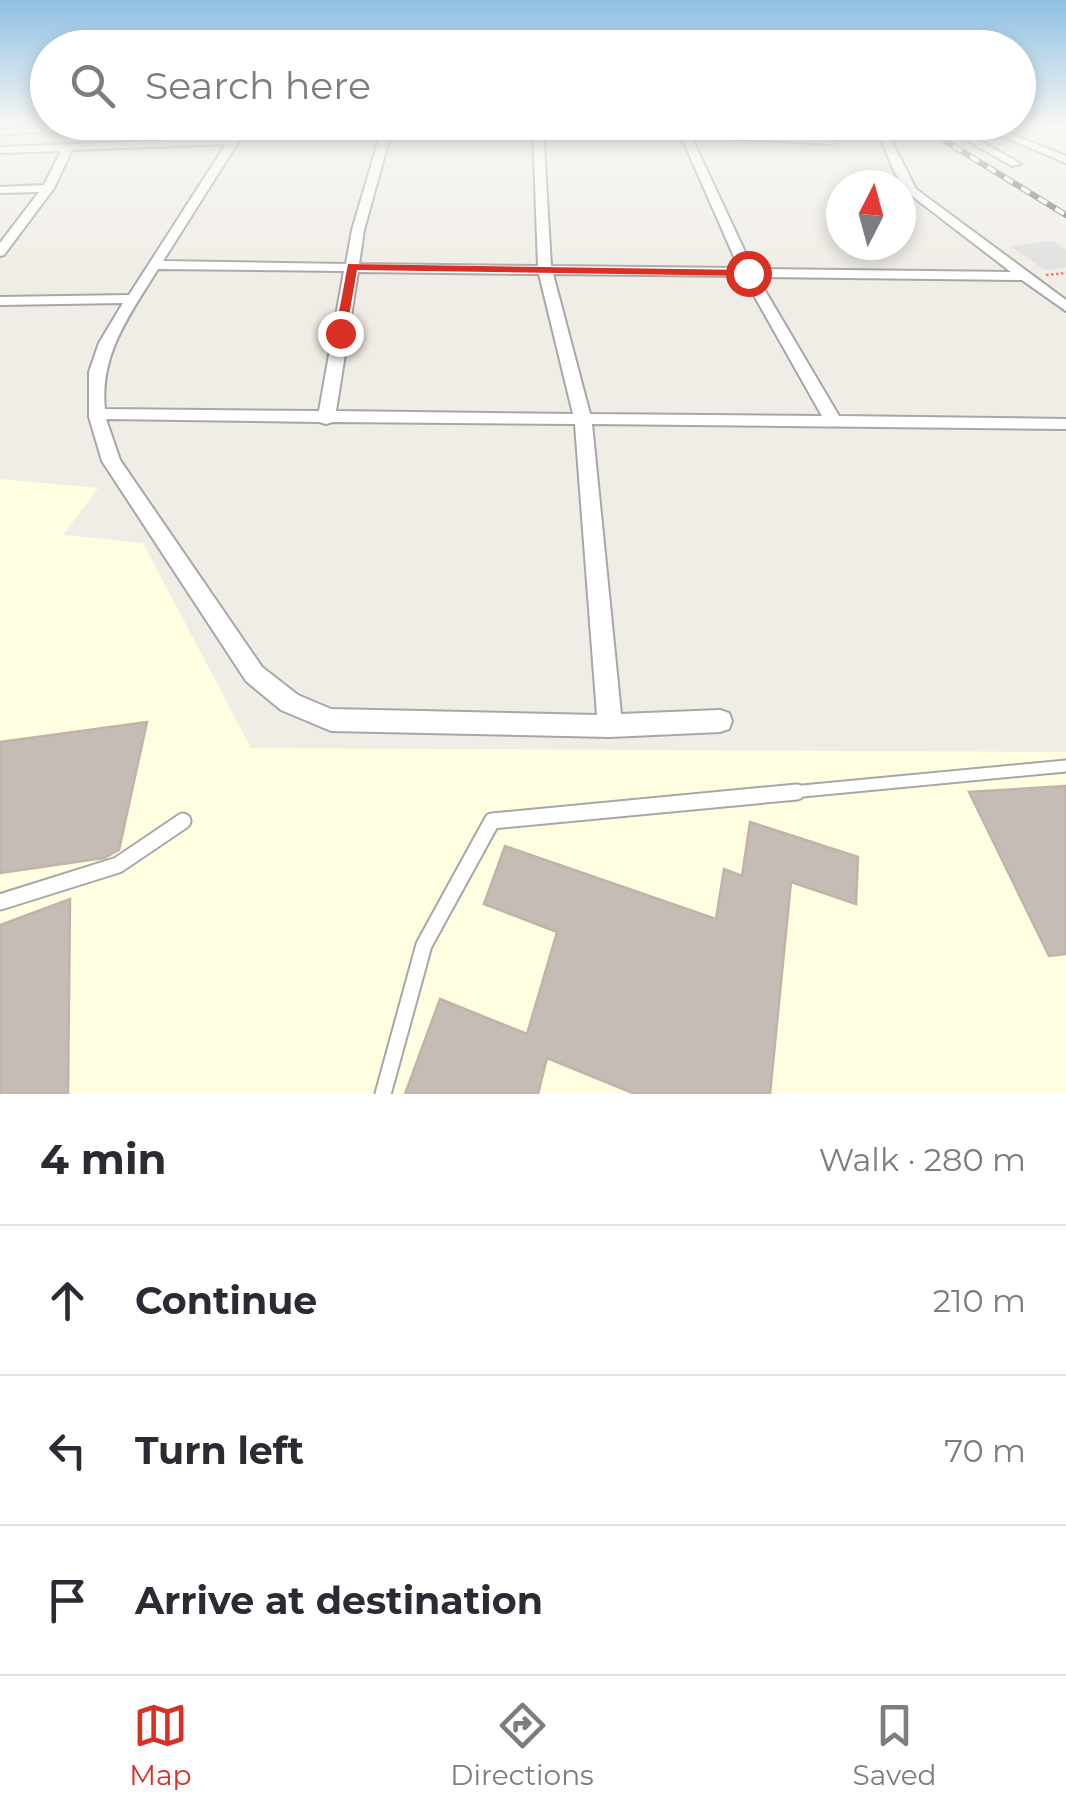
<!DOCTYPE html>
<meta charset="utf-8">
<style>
:root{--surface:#fff;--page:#f2f2f3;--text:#2b2b33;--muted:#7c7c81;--line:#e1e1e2;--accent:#d93025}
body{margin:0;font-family:Montserrat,sans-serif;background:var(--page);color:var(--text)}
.compass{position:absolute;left:826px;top:170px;width:90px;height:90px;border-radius:50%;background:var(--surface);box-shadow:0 5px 15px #0003;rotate:6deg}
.stop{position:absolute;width:30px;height:30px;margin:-22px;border:8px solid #d93025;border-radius:50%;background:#fff}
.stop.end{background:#d93025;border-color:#fff;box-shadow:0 2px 10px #0008}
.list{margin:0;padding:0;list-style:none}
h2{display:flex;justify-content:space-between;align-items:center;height:130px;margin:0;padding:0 40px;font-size:42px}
h2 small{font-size:32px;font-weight:400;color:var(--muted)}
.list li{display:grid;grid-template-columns:65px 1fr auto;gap:30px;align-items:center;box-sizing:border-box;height:150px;padding:0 40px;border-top:2px solid var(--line)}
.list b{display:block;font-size:38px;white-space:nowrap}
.list em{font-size:32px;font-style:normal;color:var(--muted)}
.icon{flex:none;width:55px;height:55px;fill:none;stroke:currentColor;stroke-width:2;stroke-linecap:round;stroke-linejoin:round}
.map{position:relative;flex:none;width:1066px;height:1094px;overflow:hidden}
.search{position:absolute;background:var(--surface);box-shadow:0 5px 15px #0003;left:30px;right:30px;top:30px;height:110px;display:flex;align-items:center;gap:25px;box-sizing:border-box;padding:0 35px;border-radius:55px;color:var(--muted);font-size:38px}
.sheet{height:580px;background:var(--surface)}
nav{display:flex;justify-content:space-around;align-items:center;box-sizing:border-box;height:140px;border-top:2px solid var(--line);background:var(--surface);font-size:28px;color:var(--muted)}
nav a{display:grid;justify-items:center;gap:5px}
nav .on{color:var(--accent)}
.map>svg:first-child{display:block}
.education{fill:#fffee1}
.parking{fill:#e0e0e0}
.building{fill:#c5bcb5;stroke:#c2b3a8;stroke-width:2.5}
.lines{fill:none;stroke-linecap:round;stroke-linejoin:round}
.service-far1-casing{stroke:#a7a7a7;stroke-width:15}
.service-casing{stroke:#a7a7a7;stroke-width:19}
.minor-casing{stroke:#a7a7a7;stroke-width:4}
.path{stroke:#f9786f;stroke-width:2.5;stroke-dasharray:2.5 2.5;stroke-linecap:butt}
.service-far1{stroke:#fff;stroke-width:11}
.service{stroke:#fff;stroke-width:15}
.minor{fill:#fff;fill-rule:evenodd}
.rail-casing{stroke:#6e6e6e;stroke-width:6}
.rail{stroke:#fff;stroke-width:4;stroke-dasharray:10;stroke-linecap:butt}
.route{fill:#d93025}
</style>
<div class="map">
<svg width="1066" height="1094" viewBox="0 0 1066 1094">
<rect width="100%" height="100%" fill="#f0ede6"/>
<!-- education -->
<path class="education" d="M0 479 98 488 63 535 143 543 251 748 1066 752V1094H0Z"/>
<!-- parking -->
<path class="parking" d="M1053 241 1066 249V267L1045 270 1010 246Z"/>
<!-- building -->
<g class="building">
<path d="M147 722 119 850 104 858 0 873V742Z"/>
<path d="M1066 786V954L1049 956 969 792Z"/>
<path d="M750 822 858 857 856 904 791 882 770 1094H635L547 1058 538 1094H405L440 999 527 1034 557 932 484 904 505 846 716 919 724 869 742 876Z"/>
<path d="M70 899 68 1094H0V925Z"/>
</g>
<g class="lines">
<!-- service-far1 casing -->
<g class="service-far1-casing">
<path id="service-far1" d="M771 794 1066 766"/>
</g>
<!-- service casing -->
<g class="service-casing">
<g id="service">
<path d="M0 902 118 865 183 821"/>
<path d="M383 1094 424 945 492 821 797 792"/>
</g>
</g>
<!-- minor casing -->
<g class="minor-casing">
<g id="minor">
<path d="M77 125H118L0 135 3 130Z"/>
<path d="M239 125H249L163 261 346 264 352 230 383 125H393L364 230 359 264 538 266 533 128 523 125 787 135 788 125H798L797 135 836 141 831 144 691 136 753 269 1011 272 908 193 895 173 882 142 861 125H872L891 140 916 189 1066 300V311L1022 280 757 277 839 416 1066 419V429L592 424 621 714 720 710 729 713 732 721 729 729 720 732 610 737 331 731 281 710 246 681 102 461 89 417V372L99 343 123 303 0 305V297L129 295 226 144 72 150 54 188 4 255 0 256V243L39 192 0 193V187L44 185 61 151 0 153V147L230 138ZM543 129 681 136 739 268 551 266ZM158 269 344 271 319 411 105 409C99 354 131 313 158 269ZM358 272 539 274 573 414 336 411ZM553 274 743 276 822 416 590 414ZM106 419 319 422 326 424 333 422 575 424 597 715 331 709 298 695 262 667 120 460Z"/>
<path d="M940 125H952L1021 164 1012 166Z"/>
<path d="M975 125H988L1066 156V163Z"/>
</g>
</g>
<!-- path -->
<path class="path" d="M1046 275 1066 273"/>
<!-- service-far1 -->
<use href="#service-far1" class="service-far1"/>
<!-- service -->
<use href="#service" class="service"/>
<!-- minor -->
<use href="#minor" class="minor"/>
<!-- rail casing -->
<g class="rail-casing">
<path id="rail" d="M919 125 1066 215"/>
</g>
<!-- rail -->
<use href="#rail" class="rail"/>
</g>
<!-- sky -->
<linearGradient id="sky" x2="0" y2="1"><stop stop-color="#8ec0e4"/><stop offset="0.45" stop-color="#f8f7f4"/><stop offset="1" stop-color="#f8f7f4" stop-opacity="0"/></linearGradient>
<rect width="1066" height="278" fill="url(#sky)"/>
<!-- route -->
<path class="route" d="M348 264 748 270 753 273 748 276 357 270 346 333 340 337 335 333Z"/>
</svg>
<svg class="compass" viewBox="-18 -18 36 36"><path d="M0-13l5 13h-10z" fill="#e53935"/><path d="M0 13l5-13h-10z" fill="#7c7c81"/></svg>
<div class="stop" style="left:748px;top:273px"></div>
<div class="stop end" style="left:340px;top:333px"></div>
<div class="search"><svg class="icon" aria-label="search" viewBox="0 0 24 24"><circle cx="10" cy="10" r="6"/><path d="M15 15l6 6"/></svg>Search here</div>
</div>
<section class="sheet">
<h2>4 min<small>Walk · 280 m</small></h2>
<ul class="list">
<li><svg class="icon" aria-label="ahead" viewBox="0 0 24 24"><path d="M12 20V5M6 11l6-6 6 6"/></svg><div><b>Continue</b></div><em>210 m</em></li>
<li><svg class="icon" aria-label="left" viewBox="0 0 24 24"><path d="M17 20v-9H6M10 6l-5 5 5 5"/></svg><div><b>Turn left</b></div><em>70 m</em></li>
<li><svg class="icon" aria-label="arrive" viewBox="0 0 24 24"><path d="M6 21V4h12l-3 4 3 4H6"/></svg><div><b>Arrive at destination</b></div></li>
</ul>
</section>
<nav>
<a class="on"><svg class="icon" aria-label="map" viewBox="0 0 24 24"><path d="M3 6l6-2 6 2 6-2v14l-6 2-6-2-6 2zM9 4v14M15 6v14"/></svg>Map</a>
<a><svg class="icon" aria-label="directions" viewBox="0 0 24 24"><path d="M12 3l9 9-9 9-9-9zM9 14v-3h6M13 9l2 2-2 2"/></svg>Directions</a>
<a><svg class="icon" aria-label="saved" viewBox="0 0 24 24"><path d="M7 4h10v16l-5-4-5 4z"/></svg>Saved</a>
</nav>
